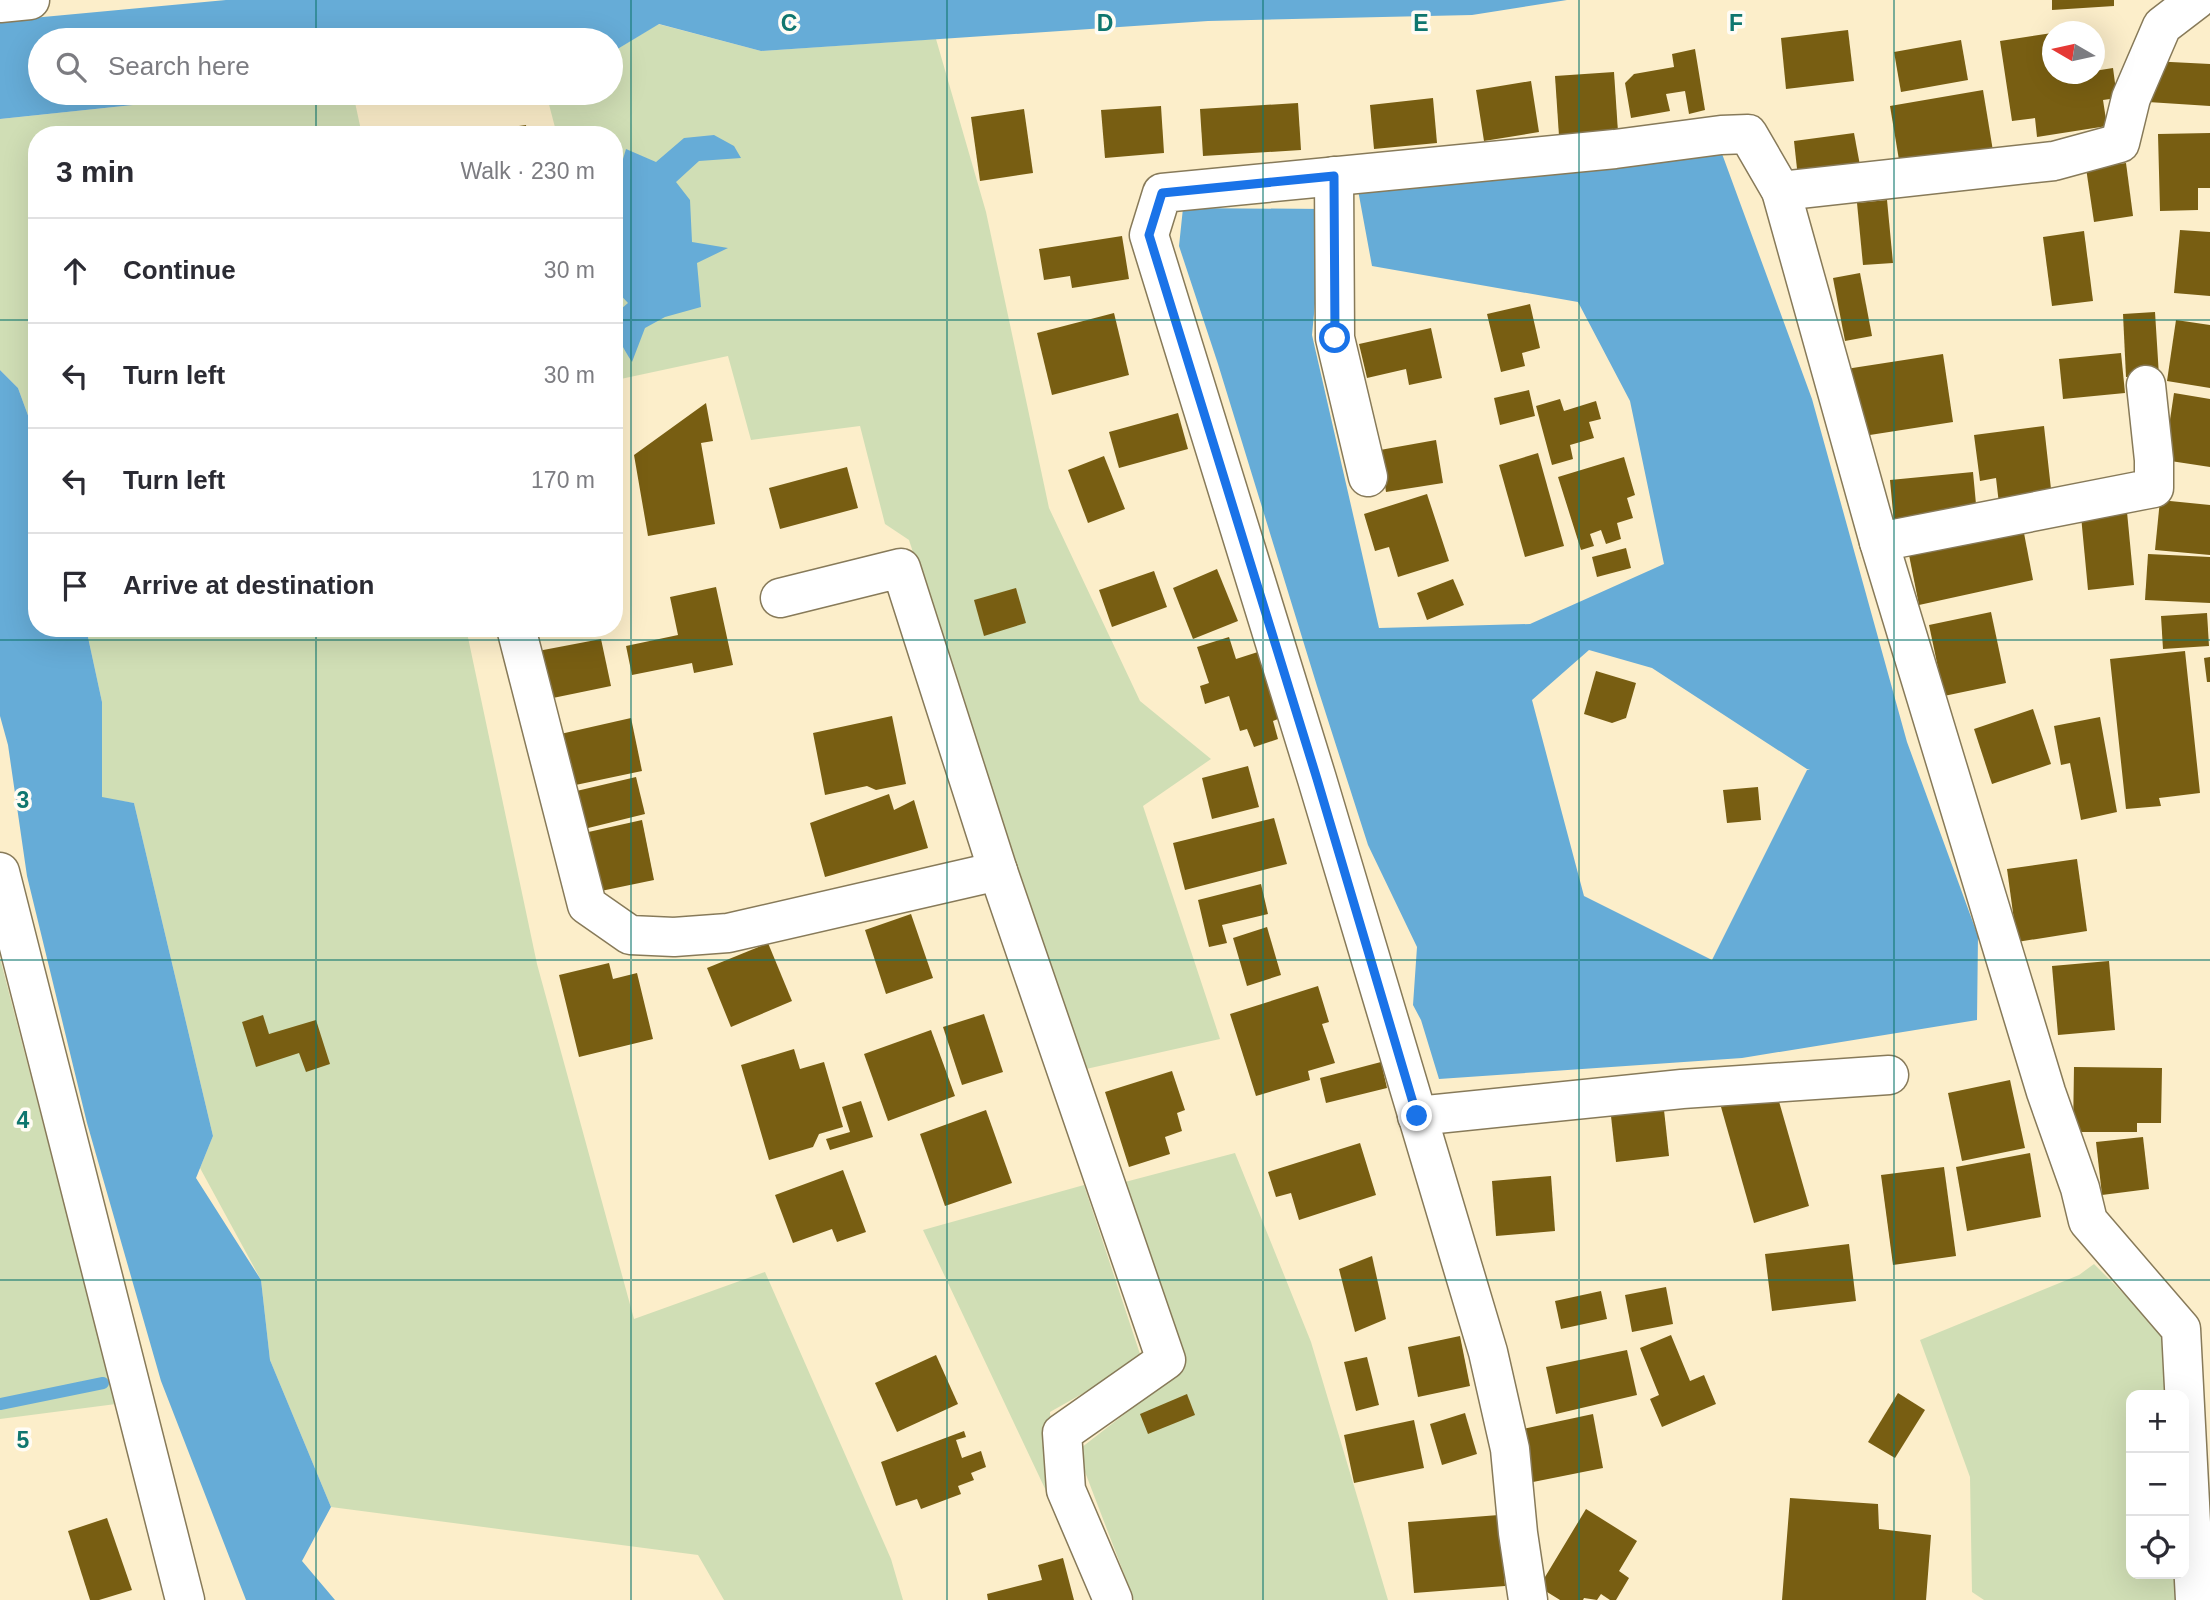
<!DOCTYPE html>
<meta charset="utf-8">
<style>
:root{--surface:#fff;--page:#f2f2f3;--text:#2b2b33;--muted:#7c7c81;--line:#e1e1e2}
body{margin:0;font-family:Helvetica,sans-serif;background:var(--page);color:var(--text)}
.controls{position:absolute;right:21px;bottom:21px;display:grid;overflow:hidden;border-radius:14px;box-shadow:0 7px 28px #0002}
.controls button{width:63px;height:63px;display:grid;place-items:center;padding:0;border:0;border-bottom:2px solid var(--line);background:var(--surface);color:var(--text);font:35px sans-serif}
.compass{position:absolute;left:2042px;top:21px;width:63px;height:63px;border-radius:50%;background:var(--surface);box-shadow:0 7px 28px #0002;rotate:279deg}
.stop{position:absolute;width:21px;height:21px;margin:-16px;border:5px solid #1a73e8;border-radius:50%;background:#fff}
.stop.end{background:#1a73e8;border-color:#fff;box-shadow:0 2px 7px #0008}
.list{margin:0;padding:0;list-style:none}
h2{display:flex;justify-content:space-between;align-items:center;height:91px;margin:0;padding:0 28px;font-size:30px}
h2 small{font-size:23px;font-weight:400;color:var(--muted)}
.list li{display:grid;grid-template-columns:46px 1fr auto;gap:21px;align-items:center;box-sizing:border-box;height:105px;padding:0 28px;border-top:2px solid var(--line)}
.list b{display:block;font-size:26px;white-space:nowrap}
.list em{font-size:23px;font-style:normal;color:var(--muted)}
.icon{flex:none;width:38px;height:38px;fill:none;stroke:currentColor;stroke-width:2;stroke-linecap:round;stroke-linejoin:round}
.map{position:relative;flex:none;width:2210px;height:1600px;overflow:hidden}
.search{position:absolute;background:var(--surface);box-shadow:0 7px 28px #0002;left:28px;top:28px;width:595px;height:77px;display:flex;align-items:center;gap:18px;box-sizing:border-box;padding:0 24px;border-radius:38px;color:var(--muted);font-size:26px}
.panel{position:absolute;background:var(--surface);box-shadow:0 7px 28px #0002;left:28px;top:126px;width:595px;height:511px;border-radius:28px}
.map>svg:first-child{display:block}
.green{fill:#d0deb5}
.water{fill:#66acd7;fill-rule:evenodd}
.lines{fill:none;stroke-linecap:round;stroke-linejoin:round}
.stream{stroke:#66acd7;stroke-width:12}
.building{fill:#785e12}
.minor-casing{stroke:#877a59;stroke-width:41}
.major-casing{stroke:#877a59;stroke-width:41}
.minor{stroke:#fff;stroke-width:38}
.major{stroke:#fff;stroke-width:38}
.route{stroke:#1a73e8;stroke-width:9}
.grid{fill:none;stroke:#0f766e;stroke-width:2;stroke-opacity:0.55}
.grid-label{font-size:23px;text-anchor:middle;font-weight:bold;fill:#0f766e;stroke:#fffcf5;stroke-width:7;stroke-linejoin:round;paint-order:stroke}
</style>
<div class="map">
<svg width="2210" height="1600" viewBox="0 0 2210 1600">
<rect width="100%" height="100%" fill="#fceeca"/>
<!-- green -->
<g class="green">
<path d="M658 24 761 51 936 39 986 212 1049 508 1140 701 1211 759 1143 806 1220 1039 1086 1069 1027 902 909 540 885 524 860 426 751 440 728 356 616 380 614 135H557L546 93H611V53Z"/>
<path d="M247 93H353L362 135H37V440L18 388 0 370V119Z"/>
<path d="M86 628H466L537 964 634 1319 765 1272 891 1559 903 1600H724L698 1555 331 1507 270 1360 261 1280 200 1168 213 1136 134 803 102 798V702Z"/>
<path d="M0 958 116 1404 0 1419Z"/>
<path d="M1235 1153 1311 1342 1388 1600H1134L1077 1451 1185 1367 1125 1182Z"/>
<path d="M1084 1185 1142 1360 1050 1412 1056 1512 923 1230Z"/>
<path d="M2094 1264 2166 1336 2169 1395H2131V1574H2178L2179 1600H1984L1972 1592 1970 1477 1920 1340 2079 1275Z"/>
</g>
<!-- water -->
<g class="water">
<path d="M226 0H1567L1472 15 1208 21 761 51 659 24 611 53V40H40V93H247L0 119V21Z"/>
<path d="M714 135 734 146 741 158 699 161 676 182 690 200 692 242 728 248 697 263 701 307 665 317 645 328 632 362C622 346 614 334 614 315L628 303 614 288V167L620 169 626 149 656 162 684 138Z"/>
<path d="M1721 151 1812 399 1907 742 1978 936 1977 1020 1742 1058 1439 1079 1421 1020 1413 1005 1417 947 1368 845 1317 686 1218 364 1179 246 1183 208 1324 209 1312 335 1379 628 1530 624 1664 564 1630 401 1578 302 1372 266 1358 190ZM1589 650 1652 668 1807 769H1810L1807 770 1712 960 1584 896 1532 700Z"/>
<path d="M0 370 18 388 37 440V628H86L102 702V797L134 803 213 1136 196 1178 261 1280 270 1360 331 1507 302 1561 335 1600H246L161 1381 87 1123 27 876 8 745 0 716Z"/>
</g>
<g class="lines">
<!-- stream -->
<path class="stream" d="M0 1404 103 1383"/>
</g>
<!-- building -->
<g class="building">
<path d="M2052 0H2114V6L2052 10Z"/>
<path d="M1848 30 1854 81 1786 89 1781 38Z"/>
<path d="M2052 33V74H2094V71L2113 68 2117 98 2103 100 2107 126 2037 137 2035 118 2012 121 2000 41Z"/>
<path d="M1961 40 1968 80 1901 92 1894 52Z"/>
<path d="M1695 49 1705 110 1689 114 1685 91 1666 94 1670 111 1631 118 1625 83 1634 74 1674 67 1672 54Z"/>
<path d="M2151 61 2210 64V106L2148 102Z"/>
<path d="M1614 72 1618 132 1559 136 1555 76Z"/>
<path d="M1531 81 1539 132 1484 141 1476 90Z"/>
<path d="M1983 90 1993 151 1900 166 1890 106Z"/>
<path d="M1433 98 1437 143 1374 149 1370 105Z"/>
<path d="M1298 103 1301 150 1203 156 1200 109Z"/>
<path d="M1161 106 1164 153 1105 158 1101 110Z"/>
<path d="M1024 109 1033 173 980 181 971 117Z"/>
<path d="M526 125 527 135H467V133Z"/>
<path d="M1854 133 1861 171 1798 178 1794 141Z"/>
<path d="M2210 133V188H2198V210L2160 211 2158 134Z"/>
<path d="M2126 163 2133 216 2094 222 2086 168Z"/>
<path d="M1887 200 1893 263 1863 265 1857 203Z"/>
<path d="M2180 230 2210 232V296L2174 293Z"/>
<path d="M2084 231 2093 301 2052 306 2043 237Z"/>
<path d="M1122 236 1129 279 1072 288 1070 276 1044 280 1039 249Z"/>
<path d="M1860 273 1872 336 1845 341 1833 278Z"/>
<path d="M1530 304 1540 348 1522 353 1525 366 1501 372 1487 314Z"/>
<path d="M2155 312 2159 376 2126 377 2123 314Z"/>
<path d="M1114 313 1129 375 1052 395 1037 333Z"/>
<path d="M2176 320 2210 325V388L2167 381Z"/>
<path d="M1431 328 1442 378 1409 385 1406 369 1367 378 1359 344Z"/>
<path d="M2121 353 2125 393 2063 399 2059 359Z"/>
<path d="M1943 354 1953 422 1857 437 1846 369Z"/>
<path d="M1529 390 1535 416 1500 425 1494 398Z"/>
<path d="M2174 393 2210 399V467L2164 460Z"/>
<path d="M1560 399 1564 411 1596 401 1601 419 1589 422 1594 438 1570 445 1573 459 1552 465 1536 406Z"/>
<path d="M706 403 713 441 701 443 715 524 648 536 634 455Z"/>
<path d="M1178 413 1188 449 1119 468 1109 432Z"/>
<path d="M2044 426 2052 498 1999 504 1996 478 1980 481 1974 435Z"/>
<path d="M1436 440 1443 483 1386 492 1380 450Z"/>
<path d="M1538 453 1564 546 1525 557 1499 465Z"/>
<path d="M1104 456 1125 509 1088 523 1068 470Z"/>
<path d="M1624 457 1635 495 1627 498 1633 518 1617 523 1621 539 1606 544 1601 530 1590 534 1594 546 1581 550 1558 477Z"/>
<path d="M847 467 858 508 780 529 769 488Z"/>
<path d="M1973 472 1977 515 1894 523 1890 480Z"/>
<path d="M1427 494 1449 561 1398 577 1389 547 1375 551 1364 514Z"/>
<path d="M2160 500 2210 505V555L2155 550Z"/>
<path d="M2127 512 2134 585 2088 590 2081 516Z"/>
<path d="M2023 528 2033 580 1919 605 1908 550Z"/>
<path d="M1626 548 1631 568 1597 577 1592 557Z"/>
<path d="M2148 554 2210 557V603L2145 600Z"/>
<path d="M1217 569 1238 621 1193 639 1173 588Z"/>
<path d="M1154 571 1167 607 1112 627 1099 590Z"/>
<path d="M1453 579 1464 605 1427 620 1417 593Z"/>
<path d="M716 587 733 665 694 673 692 663 632 675 626 646 678 635 670 597Z"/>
<path d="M1016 588 1026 623 984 636 974 600Z"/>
<path d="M1991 612 2006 683 1944 696 1929 625Z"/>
<path d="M2207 613 2209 646 2163 649 2161 616Z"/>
<path d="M1229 637 1236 659 1261 651 1283 717 1273 721 1278 739 1254 747 1247 729 1240 731 1229 696 1205 704 1200 686 1209 683 1197 647Z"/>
<path d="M601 639 611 686 548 699 538 651Z"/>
<path d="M2185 651 2200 793 2159 798 2161 806 2126 809 2110 659Z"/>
<path d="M2210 657V682H2207L2204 658Z"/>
<path d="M1596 671 1636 683 1626 718 1612 723 1584 714Z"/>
<path d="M2033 709 2051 764 1992 784 1974 729Z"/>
<path d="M892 716 906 784 876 790 867 786 825 795 813 733Z"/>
<path d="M2100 717 2117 812 2081 820 2070 763 2061 765 2054 726Z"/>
<path d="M631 718 642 771 566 787 556 735Z"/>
<path d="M1248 766 1259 807 1212 819 1202 778Z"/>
<path d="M636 777 645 814 576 831 568 793Z"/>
<path d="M1758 787 1761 820 1727 823 1723 790Z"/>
<path d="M889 794 894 810 914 800 928 848 825 877 810 823Z"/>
<path d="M1274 818 1287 864 1185 890 1173 843Z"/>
<path d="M642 820 654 880 596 892 584 833Z"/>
<path d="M2077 859 2087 931 2017 942 2007 869Z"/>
<path d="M1261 884 1268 914 1222 925 1227 943 1209 947 1198 900Z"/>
<path d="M911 914 933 978 886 994 865 930Z"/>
<path d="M1267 927 1281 975 1247 986 1233 938Z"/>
<path d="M768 943 792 1001 731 1027 707 968Z"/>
<path d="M2109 961 2115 1030 2058 1035 2052 966Z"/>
<path d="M609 963 613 979 637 973 653 1039 579 1057 559 975Z"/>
<path d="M1318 986 1329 1022 1322 1024 1335 1063 1308 1071 1310 1080 1256 1096 1230 1014Z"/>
<path d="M984 1014 1003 1072 962 1085 943 1027Z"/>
<path d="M263 1015 269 1034 316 1020 330 1064 306 1072 299 1053 256 1067 242 1022Z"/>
<path d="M931 1030 955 1096 888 1121 864 1054Z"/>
<path d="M794 1049 800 1069 824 1062 843 1127 819 1134 813 1147 769 1160 741 1065Z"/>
<path d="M1381 1062 1387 1088 1326 1103 1320 1078Z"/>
<path d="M2074 1067 2162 1068 2161 1123H2137V1132H2073Z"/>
<path d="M1172 1071 1185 1110 1177 1113 1182 1131 1165 1137 1170 1154 1129 1167 1105 1092Z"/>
<path d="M2010 1080 2025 1148 1962 1161 1948 1093Z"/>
<path d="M1776 1091 1809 1206 1754 1223 1721 1107Z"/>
<path d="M861 1101 873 1137 830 1150 826 1139 850 1132 842 1107Z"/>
<path d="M986 1110 1012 1183 945 1206 920 1134Z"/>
<path d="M1664 1110 1669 1156 1616 1162 1611 1116Z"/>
<path d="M2143 1137 2149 1189 2102 1195 2096 1142Z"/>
<path d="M1360 1143 1376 1195 1299 1220 1291 1193 1276 1197 1268 1172Z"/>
<path d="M2030 1153 2041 1217 1967 1231 1956 1167Z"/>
<path d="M1944 1167 1956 1256 1893 1265 1881 1175Z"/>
<path d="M843 1170 866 1232 837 1242 832 1229 793 1243 775 1195Z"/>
<path d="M1551 1176 1555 1231 1496 1236 1492 1181Z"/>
<path d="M1849 1244 1856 1301 1772 1311 1765 1254Z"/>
<path d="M1372 1256 1386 1319 1355 1332 1339 1269Z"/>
<path d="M1666 1287 1673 1324 1632 1332 1625 1295Z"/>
<path d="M1601 1291 1607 1319 1561 1329 1555 1301Z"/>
<path d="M1671 1335 1690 1381 1704 1375 1716 1404 1662 1427 1650 1399 1659 1395 1640 1348Z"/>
<path d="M1460 1336 1470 1386 1418 1397 1408 1347Z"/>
<path d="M1627 1350 1637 1395 1556 1414 1546 1367Z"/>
<path d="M936 1355 958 1404 897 1432 875 1383Z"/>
<path d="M1367 1357 1379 1405 1356 1411 1344 1362Z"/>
<path d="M1898 1393 1925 1410 1895 1458 1868 1442Z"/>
<path d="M1187 1394 1195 1415 1148 1434 1140 1414Z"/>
<path d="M1465 1413 1477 1454 1442 1465 1430 1424Z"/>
<path d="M1593 1414 1603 1468 1533 1482 1523 1429Z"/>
<path d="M1414 1420 1424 1468 1354 1483 1344 1435Z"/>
<path d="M964 1431 966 1437 956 1440 962 1458 981 1451 986 1467 971 1473 974 1480 958 1486 961 1494 921 1509 917 1499 896 1506 881 1462Z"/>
<path d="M1790 1498 1878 1504 1879 1529 1931 1535 1926 1600H1782Z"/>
<path d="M1586 1509 1637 1541 1619 1571 1629 1578 1616 1600H1610L1601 1594 1597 1600 1584 1598 1583 1600H1560L1539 1587Z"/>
<path d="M1499 1515 1505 1586 1414 1593 1408 1522Z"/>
<path d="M107 1518 132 1590 99 1600H90L68 1531Z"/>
<path d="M1063 1558 1074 1600H988L987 1594 1042 1580 1038 1565Z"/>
</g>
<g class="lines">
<!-- minor casing -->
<g class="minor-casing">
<g id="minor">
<path d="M1334 176 1335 338 1368 477"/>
<path d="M1781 191 2054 161 2120 143 2131 98 2162 26 2196 0"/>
<path d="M1879 542 2154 488V460L2146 385"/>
<path d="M780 598 901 568 998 871 1166 1360 1062 1433 1066 1490 1113 1600"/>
<path d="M516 628 587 905 630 935 674 937 728 933 998 871"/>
<path d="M0 872 185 1600"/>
<path d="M1417 1116 1682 1089 1889 1075"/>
<path d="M1528 1600 1518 1533 1510 1449 1488 1352 1317 779 1149 235 1162 193 1615 149 1721 135 1748 134 1781 191 1879 542 2046 1092 2080 1188 2088 1221 2181 1329 2195 1600"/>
</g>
</g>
<!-- major casing -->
<g class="major-casing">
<path id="major" d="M0 3 30 0"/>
</g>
<!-- minor -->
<use href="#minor" class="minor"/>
<!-- major -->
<use href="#major" class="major"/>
</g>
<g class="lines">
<!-- route -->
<path class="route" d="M1335 338 1334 176 1162 193 1149 235 1317 779 1417 1116"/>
</g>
<!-- grid -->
<path class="grid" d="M316 0V40M631 0V1600M947 0V1600M1263 0V1600M1579 0V1600M1894 0V1600M316 93V135M0 320H37M614 320H2210M316 628V1600M0 640H2210M0 960H2210M0 1280H2210"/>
<g class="grid-label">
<text x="789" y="31">C</text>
<text x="1105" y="31">D</text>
<text x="1421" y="31">E</text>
<text x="1736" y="31">F</text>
<text x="23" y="808">3</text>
<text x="23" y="1128">4</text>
<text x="23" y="1448">5</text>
</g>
</svg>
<div class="controls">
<button>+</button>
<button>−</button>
<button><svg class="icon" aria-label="locate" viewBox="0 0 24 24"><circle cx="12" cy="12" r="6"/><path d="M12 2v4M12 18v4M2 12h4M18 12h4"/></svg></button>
</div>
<svg class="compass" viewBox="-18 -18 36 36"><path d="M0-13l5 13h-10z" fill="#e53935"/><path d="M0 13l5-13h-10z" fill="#7c7c81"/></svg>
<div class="stop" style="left:1335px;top:338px"></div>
<div class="stop end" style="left:1417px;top:1116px"></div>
<div class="search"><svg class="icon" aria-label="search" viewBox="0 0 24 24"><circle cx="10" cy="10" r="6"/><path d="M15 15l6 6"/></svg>Search here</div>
<section class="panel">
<h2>3 min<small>Walk · 230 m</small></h2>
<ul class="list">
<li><svg class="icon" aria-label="ahead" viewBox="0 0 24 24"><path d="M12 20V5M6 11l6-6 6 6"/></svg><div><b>Continue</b></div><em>30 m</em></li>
<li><svg class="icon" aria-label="left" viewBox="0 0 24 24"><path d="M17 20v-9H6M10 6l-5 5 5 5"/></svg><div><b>Turn left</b></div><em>30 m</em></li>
<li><svg class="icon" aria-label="left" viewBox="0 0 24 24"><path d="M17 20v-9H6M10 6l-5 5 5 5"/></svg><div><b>Turn left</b></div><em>170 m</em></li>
<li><svg class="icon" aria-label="arrive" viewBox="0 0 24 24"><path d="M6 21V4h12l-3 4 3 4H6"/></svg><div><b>Arrive at destination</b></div></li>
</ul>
</section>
</div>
